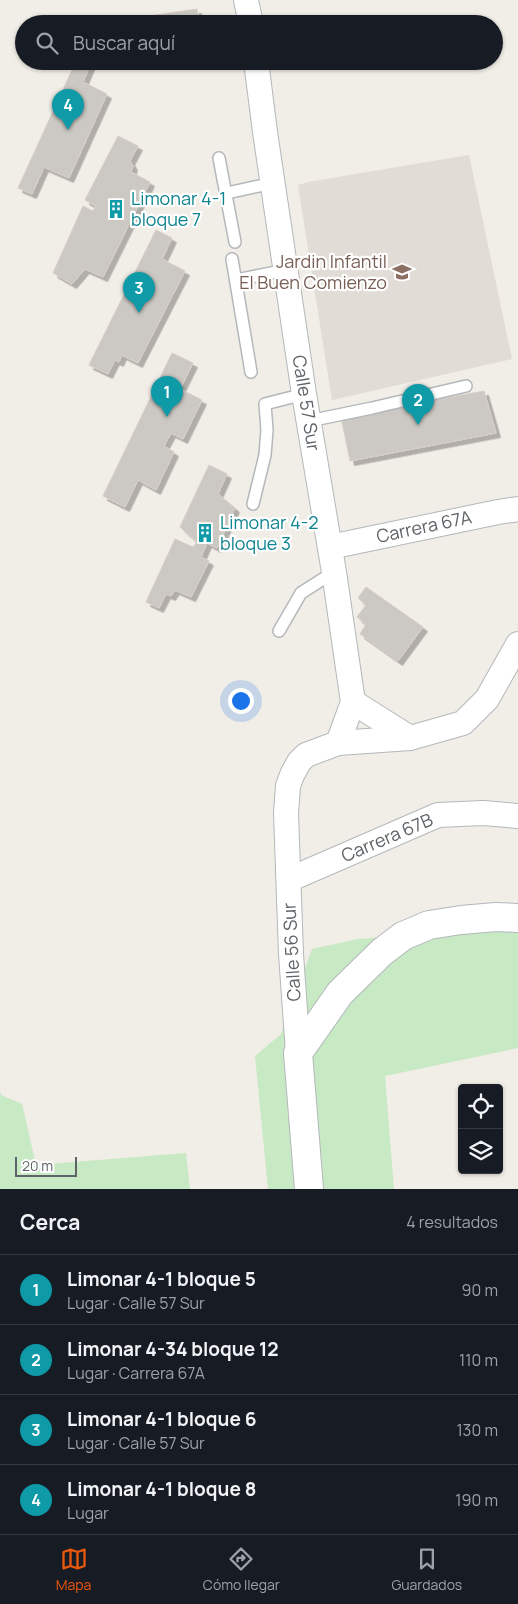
<!DOCTYPE html>
<html lang="es">
<meta charset="utf-8">
<style>
:root{--surface:#171b24;--page:#242831;--text:#f1f3f6;--muted:#9ea1a6;--line:#363941;--accent:#ea580c}
body{margin:0;font-family:Manrope,sans-serif;background:var(--page);color:var(--text)}
.controls{position:absolute;right:15px;bottom:15px;display:grid;overflow:hidden;border-radius:5px;box-shadow:0 1px 4px #0004}
.controls button{width:45px;height:45px;display:grid;place-items:center;padding:0;border:0;border-bottom:1px solid var(--line);background:var(--surface);color:var(--text);font:25px sans-serif}
.scale{position:absolute;left:15px;bottom:12px;width:62px;box-sizing:border-box;padding-left:5px;border:2px solid #5e6367;border-top:0;font-size:14px;line-height:18px;white-space:nowrap;color:#5e6367;-webkit-text-stroke:4px #fff;paint-order:stroke}
.you{position:absolute;left:240px;top:700px;width:18px;height:18px;margin:-12px;border:4px solid #fff;border-radius:50%;background:#1a73e8;box-shadow:0 0 0 8px #1a73e833}
.badge{display:grid;place-items:center;width:32px;height:32px;border-radius:50%;background:var(--accent);color:#fff;font-size:16px;font-weight:700}
.pin{position:absolute;translate:-50% -41px;filter:drop-shadow(0 1px 2px #0008)}
.pin::after{content:'';position:absolute;top:26px;width:18px;height:15px;background:inherit;clip-path:polygon(0 0,100% 0,50% 100%)}
.list{margin:0;padding:0;list-style:none}
h2{display:flex;justify-content:space-between;align-items:center;height:65px;margin:0;padding:0 20px;font-size:21px}
h2 small{font-size:16px;font-weight:400;color:var(--muted)}
.list li{display:grid;grid-template-columns:32px 1fr auto;gap:15px;align-items:center;box-sizing:border-box;height:70px;padding:0 20px;border-top:1px solid var(--line)}
.list b{display:block;font-size:19px;white-space:nowrap}
.list p{margin:0;font-size:16px;white-space:nowrap;color:var(--muted)}
.list em{font-size:16px;font-style:normal;color:var(--muted)}
.icon{flex:none;width:28px;height:28px;fill:none;stroke:currentColor;stroke-width:2;stroke-linecap:round;stroke-linejoin:round}
.map{position:relative;flex:none;width:518px;height:1189px;overflow:hidden}
.search{position:absolute;background:var(--surface);box-shadow:0 1px 4px #0004;left:15px;right:15px;top:15px;height:55px;display:flex;align-items:center;gap:12px;box-sizing:border-box;padding:0 18px;border-radius:28px;color:var(--muted);font-size:19px}
.sheet{height:345px;background:var(--surface)}
nav{display:flex;justify-content:space-around;align-items:center;box-sizing:border-box;height:70px;border-top:1px solid var(--line);background:var(--surface);font-size:14px;color:var(--muted)}
nav a{display:grid;justify-items:center;gap:2px}
nav .on{color:var(--accent)}
.map>svg:first-child{display:block}
.education{fill:#e1dcd5}
.green{fill:#c7e9c3}
.building{fill:#ccc8c3;stroke:#d6cfc5;filter:url(#shadow)}
.lines{fill:none;stroke-linecap:round;stroke-linejoin:round}
.lane-casing{stroke:#b4b8bb;stroke-width:14}
.street-casing{stroke:#b4b8bb;stroke-width:26}
.secondary-casing{stroke:#b3b7bc;stroke-width:30}
.lane{stroke:#fff;stroke-width:11}
.street{stroke:#fff;stroke-width:24}
.secondary{stroke:#fff;stroke-width:28}
.labels{text-anchor:middle;stroke-width:4.5;stroke-linejoin:round;paint-order:stroke}
.culture-label{font-size:18px;fill:#0d838f;stroke:#fff;text-anchor:start}
.education-label{font-size:18px;fill:#785e54;stroke:#fff;text-anchor:end}
.street-label{font-size:18px;fill:#5e6367;stroke:#fff}
</style>
<div class="map">
<svg width="518" height="1189" viewBox="0 0 518 1189">
<defs>
<filter id="shadow"><feDropShadow dx="4.5" dy="4.5" stdDeviation="0" flood-color="#0004"/></filter>
</defs>
<rect width="100%" height="100%" fill="#f1ede7"/>
<!-- education -->
<path class="education" d="M469 155 512 359 332 400 298 185 308 182Z"/>
<!-- green -->
<g class="green">
<path d="M496 928 518 931V1048L385 1076 394 1189H268L255 1056 281 1034 312 949 358 939Z"/>
<path d="M0 1091 1 1095 22 1104 36 1165 186 1153 190 1189H0Z"/>
</g>
<!-- building -->
<g class="building">
<path d="M197 9 199 24H129L128 19Z"/>
<path d="M76 61H92L83 82 107 94 69 178 44 167 32 194 18 188Z"/>
<path d="M118 136 138 146 130 161 133 166 131 172 150 182 103 277 85 269 72 284 53 273 83 206 93 211 96 206 85 200Z"/>
<path d="M156 230 172 238 162 259 185 271 138 363 122 355 119 362 115 360 108 374 89 365Z"/>
<path d="M172 353 193 363 180 389 202 400 183 439 171 433 164 446 174 452 156 490 138 480 125 507 103 496Z"/>
<path d="M484 391 496 433 350 461 341 417Z"/>
<path d="M209 465 227 474 218 494 235 508 217 548 207 543 201 557 209 561 191 597 175 590 171 596 166 594 159 608 146 602 175 539 193 547 197 542 180 527Z"/>
<path d="M366 587 423 627 398 661 360 634 366 624 357 617 366 605 358 598Z"/>
</g>
<g class="lines">
<!-- lane casing -->
<g class="lane-casing">
<g id="lane">
<path d="M219 158 235 242"/>
<path d="M227 193 273 183"/>
<path d="M232 259 251 372"/>
<path d="M236 280 286 270"/>
<path d="M309 421 372 408 466 386"/>
<path d="M253 504 265 455 267 430 265 404 304 394"/>
<path d="M279 631 301 593 334 572"/>
</g>
</g>
<!-- street casing -->
<g class="street-casing">
<g id="street">
<path d="M246 0 251 24"/>
<path d="M256 61 265 132 304 394 334 572 353 702 338 743"/>
<path d="M330 547 498 512 518 509"/>
<path d="M353 702 410 738"/>
<path d="M289 879 295 877 438 815 483 813 518 816"/>
<path d="M298 1053 291 954 286 813 288 786 292 775 299 762 306 755 338 743 410 738 463 723 487 699 518 644"/>
</g>
</g>
<!-- secondary casing -->
<g class="secondary-casing">
<path id="secondary" d="M309 1189 298 1053 340 993 382 952 403 936 429 925 461 920 496 917 518 918"/>
</g>
<!-- lane -->
<use href="#lane" class="lane"/>
<!-- street -->
<use href="#street" class="street"/>
<!-- secondary -->
<use href="#secondary" class="secondary"/>
</g>
<!-- icons -->
<defs>
<g id="building-bare" transform="scale(1.5)"><path d="M-4-6H4V6H1V3H-1V6H-4ZM-2.5-4.3h1.7v1.8h-1.7ZM.8-4.3h1.7v1.8H.8ZM-2.5-1h1.7V.8h-1.7ZM.8-1h1.7V.8H.8Z" fill="#0f9aa8" stroke="#fff" stroke-width="2.5" paint-order="stroke"/></g>
<g id="school-bare" transform="scale(1.5)"><path d="M0-5L7-2L0 1L-7-2ZM-4 1L0 2.5L4 1V4Q0 6-4 4Z" fill="#8d6e63" stroke="#fff" stroke-width="2.5" paint-order="stroke"/></g>
</defs>
<g fill-rule="evenodd">
<use href="#building-bare" x="116" y="209"/>
<use href="#school-bare" x="402" y="272"/>
<use href="#building-bare" x="205" y="533"/>
</g>
<g class="labels">
<!-- culture labels -->
<g class="culture-label">
<text x="131" y="205">Limonar 4-1<tspan x="131" dy="21">bloque 7</tspan></text>
<text x="220" y="529">Limonar 4-2<tspan x="220" dy="21">bloque 3</tspan></text>
</g>
<!-- education labels -->
<g class="education-label">
<text x="387" y="268">Jardin Infantil<tspan x="387" dy="21">El Buen Comienzo</tspan></text>
</g>
<!-- street labels -->
<g class="street-label">
<text transform="translate(306 403) rotate(81)" y="6">Calle 57 Sur</text>
<text transform="translate(424 527) rotate(-12)" y="6">Carrera 67A</text>
<text transform="translate(387 838) rotate(-23)" y="6">Carrera 67B</text>
<text transform="translate(292 952) rotate(-93)" y="6">Calle 56 Sur</text>
</g>
</g>
</svg>
<div class="controls">
<button><svg class="icon" aria-label="locate" viewBox="0 0 24 24"><circle cx="12" cy="12" r="6"/><path d="M12 2v4M12 18v4M2 12h4M18 12h4"/></svg></button>
<button><svg class="icon" aria-label="layers" viewBox="0 0 24 24"><path d="M12 4l9 5-9 5-9-5zM3 14l9 5 9-5"/></svg></button>
</div>
<div class="scale">20 m</div>
<div class="you"></div>
<div class="pin badge" style="left:167px;top:417px;background:#0f9aa8">1</div>
<div class="pin badge" style="left:418px;top:425px;background:#0f9aa8">2</div>
<div class="pin badge" style="left:139px;top:313px;background:#0f9aa8">3</div>
<div class="pin badge" style="left:68px;top:130px;background:#0f9aa8">4</div>
<div class="search"><svg class="icon" aria-label="search" viewBox="0 0 24 24"><circle cx="10" cy="10" r="6"/><path d="M15 15l6 6"/></svg>Buscar aquí</div>
</div>
<section class="sheet">
<h2>Cerca<small>4 resultados</small></h2>
<ul class="list">
<li><span class="badge" style="background:#0f9aa8">1</span><div><b>Limonar 4-1 bloque 5</b><p>Lugar · Calle 57 Sur</p></div><em>90 m</em></li>
<li><span class="badge" style="background:#0f9aa8">2</span><div><b>Limonar 4-34 bloque 12</b><p>Lugar · Carrera 67A</p></div><em>110 m</em></li>
<li><span class="badge" style="background:#0f9aa8">3</span><div><b>Limonar 4-1 bloque 6</b><p>Lugar · Calle 57 Sur</p></div><em>130 m</em></li>
<li><span class="badge" style="background:#0f9aa8">4</span><div><b>Limonar 4-1 bloque 8</b><p>Lugar</p></div><em>190 m</em></li>
</ul>
</section>
<nav>
<a class="on"><svg class="icon" aria-label="map" viewBox="0 0 24 24"><path d="M3 6l6-2 6 2 6-2v14l-6 2-6-2-6 2zM9 4v14M15 6v14"/></svg>Mapa</a>
<a><svg class="icon" aria-label="directions" viewBox="0 0 24 24"><path d="M12 3l9 9-9 9-9-9zM9 14v-3h6M13 9l2 2-2 2"/></svg>Cómo llegar</a>
<a><svg class="icon" aria-label="saved" viewBox="0 0 24 24"><path d="M7 4h10v16l-5-4-5 4z"/></svg>Guardados</a>
</nav>
